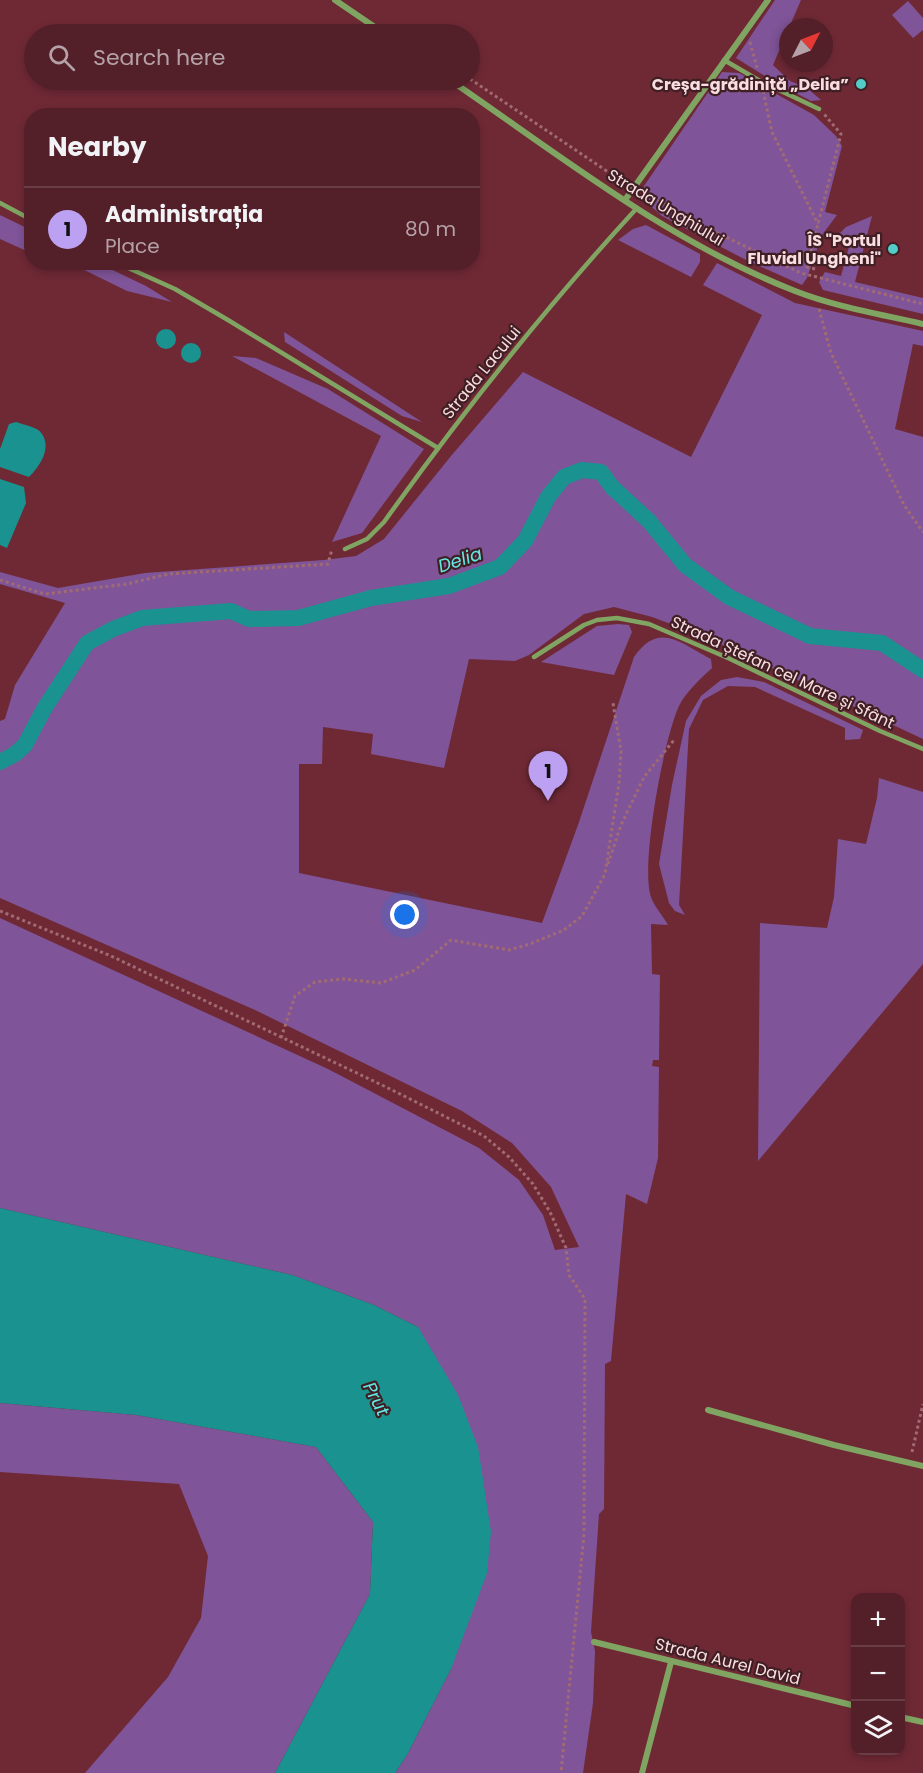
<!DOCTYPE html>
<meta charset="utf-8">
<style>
:root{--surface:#531f28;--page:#5c2c34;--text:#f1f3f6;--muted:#b5a2a8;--line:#693d45;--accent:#bca0f2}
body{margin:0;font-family:Poppins,sans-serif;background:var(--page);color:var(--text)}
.controls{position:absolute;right:18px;bottom:18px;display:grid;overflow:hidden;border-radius:12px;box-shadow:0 3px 9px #0003}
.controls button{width:54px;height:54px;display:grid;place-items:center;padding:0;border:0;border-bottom:2px solid var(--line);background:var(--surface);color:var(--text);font:30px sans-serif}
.compass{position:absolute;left:779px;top:18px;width:54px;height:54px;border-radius:50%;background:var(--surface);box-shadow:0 3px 9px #0003;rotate:48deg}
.you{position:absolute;left:405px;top:915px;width:21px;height:21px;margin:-15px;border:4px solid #fff;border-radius:50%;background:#1a73e8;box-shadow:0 0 0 9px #1a73e833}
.badge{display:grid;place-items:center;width:39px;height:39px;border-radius:50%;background:var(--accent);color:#111;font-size:20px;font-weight:700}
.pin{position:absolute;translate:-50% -50px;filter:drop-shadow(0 2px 3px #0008)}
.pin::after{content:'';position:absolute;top:32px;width:21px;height:18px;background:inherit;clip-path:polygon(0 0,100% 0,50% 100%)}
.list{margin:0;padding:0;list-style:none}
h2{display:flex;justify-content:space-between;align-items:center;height:78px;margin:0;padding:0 24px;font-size:26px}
h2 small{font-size:20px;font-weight:400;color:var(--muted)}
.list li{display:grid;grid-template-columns:39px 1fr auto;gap:18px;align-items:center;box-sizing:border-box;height:84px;padding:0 24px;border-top:2px solid var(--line)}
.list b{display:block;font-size:22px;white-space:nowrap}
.list p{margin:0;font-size:20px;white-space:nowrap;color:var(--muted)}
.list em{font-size:20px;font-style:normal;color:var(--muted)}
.icon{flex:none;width:33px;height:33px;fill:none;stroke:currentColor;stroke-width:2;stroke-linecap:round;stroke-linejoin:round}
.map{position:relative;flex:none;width:923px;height:1773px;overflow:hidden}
.search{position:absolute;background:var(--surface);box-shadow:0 3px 9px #0003;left:24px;top:24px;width:456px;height:66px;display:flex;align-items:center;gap:15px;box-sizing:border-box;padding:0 21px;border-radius:33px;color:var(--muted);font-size:22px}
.panel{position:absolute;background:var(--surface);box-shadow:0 3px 9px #0003;left:24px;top:108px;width:456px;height:162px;border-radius:24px}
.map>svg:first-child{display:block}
.green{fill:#7f5498}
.water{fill:#1a9390}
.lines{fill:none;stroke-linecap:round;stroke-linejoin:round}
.canal{stroke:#1a9390;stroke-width:16}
.path{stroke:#a16b74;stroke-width:3;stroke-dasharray:3 3;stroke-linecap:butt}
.lane{stroke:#80a563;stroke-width:4.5}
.street{stroke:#80a563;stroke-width:6}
.poi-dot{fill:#53cdc9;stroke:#401f24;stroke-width:2}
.labels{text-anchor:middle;stroke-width:4.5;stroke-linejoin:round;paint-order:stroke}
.poi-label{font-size:16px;font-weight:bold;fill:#f9dee1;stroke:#401f24;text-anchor:end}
.street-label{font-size:16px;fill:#f9dee1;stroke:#401f24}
.water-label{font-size:18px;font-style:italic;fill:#64e8e4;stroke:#401f24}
</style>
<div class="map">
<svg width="923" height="1773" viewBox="0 0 923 1773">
<rect width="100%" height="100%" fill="#6f2935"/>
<!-- green -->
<g class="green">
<path d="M775 0H801L773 65 790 81 807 88 821 100 811 101 771 80 736 58Z"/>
<path d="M908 1 923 18V30L913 38 892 15Z"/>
<path d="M722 72 739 73 814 115 836 136 842 146 825 212 837 215 822 235 807 278 802 285 748 261 662 216 647 203 642 191 644 186Z"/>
<path d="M0 215 31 230V253L0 239Z"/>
<path d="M872 216 855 282 923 298V314L823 290 819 282 825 272 841 276 850 243 835 238 846 227Z"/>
<path d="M646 225 700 254V262L691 277 618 240 633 229Z"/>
<path d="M70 263H98L146 286 172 302 127 291Z"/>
<path d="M717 263 795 303 923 331V346L913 344 895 429 923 437V739L703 636 652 617 614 607 584 614 529 655 515 661 469 659 444 768 371 754 373 734 323 727 322 764H299V873L542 923 578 825 634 657C659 621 680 643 711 659L712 668C701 678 685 693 679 706 664 738 640 865 651 897 654 906 663 916 668 925L651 924 652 974 660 975 659 1060H653L652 1066 659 1067 658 1158 647 1204 626 1194 611 1361 605 1364 604 1509 599 1514 591 1632 595 1651 593 1703 583 1773H395L407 1755 451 1669 418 1327 374 1305 292 1275 0 1208V918L328 1069 479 1148 519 1180 543 1215 555 1250 579 1247 551 1187 512 1143 462 1111 255 1010 0 898V721L5 719 15 685 65 603 0 584V572L58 588 145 573 324 560 356 556 384 539 451 456 523 372 691 457 762 315 703 285Z"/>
<path d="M284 332 422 422 402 416 285 342Z"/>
<path d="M232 356 256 358 328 389 424 449 362 533 332 542 381 436Z"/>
<path d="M618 624 629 625 632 632 614 675 541 662 597 626Z"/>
<path d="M737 677 764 682 863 730 860 739 845 740V728L755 687 728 686 703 700 689 729 679 905 685 915 675 911 669 903 659 864 672 785 686 721 701 696 721 680Z"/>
<path d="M879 778 923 792V964L758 1161 760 923 827 928 834 897 838 839 866 844 877 798Z"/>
<path d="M0 1403 136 1415 316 1447 373 1522 370 1594 275 1773H85L168 1677 201 1618 208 1556 179 1484 0 1472Z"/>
</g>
<!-- water -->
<g class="water">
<circle cx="166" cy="339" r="10"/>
<circle cx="191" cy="353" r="10"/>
<path d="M16 422C24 425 38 427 42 434 52 449 39 467 29 477L0 467V449L9 424Z"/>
<path d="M0 479 24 487 26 503 7 548 0 545Z"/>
<path d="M0 1208 292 1275 374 1305 418 1327 458 1395 478 1447 491 1532 487 1573 451 1669 407 1755 395 1773H275L370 1594 373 1522 316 1447 136 1415 0 1403Z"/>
</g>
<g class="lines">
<!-- canal -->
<path class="canal" d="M0 762 15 754 25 745 44 709 87 643 113 629 142 618 231 611 249 619 298 618 371 598 449 586 500 567 525 541 548 497 564 477 582 470 601 472 612 487 649 521 685 565 729 597 810 636 882 643 923 670"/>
<!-- path -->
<g class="path">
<path d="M394 27 405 34"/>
<path d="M750 42 757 68"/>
<path d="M470 79 626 184"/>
<path d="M763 91 772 132 818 224"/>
<path d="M642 192 707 228 801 273 923 304"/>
<path d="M815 269 807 267 841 134 824 114"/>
<path d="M819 309 831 353 904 505 923 532"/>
<path d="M0 580 45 594 127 584 168 574 328 564 332 549"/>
<path d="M608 864 621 825 644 777 674 740"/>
<path d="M0 911 111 956 384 1086 484 1136 509 1157 533 1184 550 1212 566 1248 569 1275 585 1299 584 1534 561 1773"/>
<path d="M281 1038 295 996 315 982 343 979 381 983 415 970 451 940 509 950 530 944 564 930 582 916 605 874 619 783 621 751 613 703"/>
<path d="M912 1452 923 1404"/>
</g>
<!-- lane -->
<g class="lane">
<path d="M724 60 760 81 819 109"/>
<path d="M0 203 32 220"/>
<path d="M115 262 175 289 228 320 438 448"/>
<path d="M345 549 367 539 384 522C462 413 546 307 637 208"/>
<path d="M534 657 584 625 597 620 617 618 649 624 728 658 880 731 923 749"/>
</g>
<!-- street -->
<g class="street">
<path d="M335 0 385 34"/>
<path d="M450 80C561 156 669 242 795 291 836 307 880 314 923 324"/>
<path d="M625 200 768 0"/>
<path d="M708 1410 834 1445 923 1466"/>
<path d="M594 1642 856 1706"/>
<path d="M900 1717 923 1722"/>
<path d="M642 1773 671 1662"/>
</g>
</g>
<!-- markers -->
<g class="poi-dot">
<circle cx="861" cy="84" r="6"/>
<circle cx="893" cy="249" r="6"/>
</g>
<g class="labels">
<!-- poi labels -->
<g class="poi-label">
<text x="849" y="90">Creșa-grădiniță „Delia”</text>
<text x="881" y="246">ÎS "Portul<tspan x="881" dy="18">Fluvial Ungheni"</tspan></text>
</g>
<!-- street labels -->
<g class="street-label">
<text transform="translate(666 207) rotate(31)" y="6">Strada Unghiului</text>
<text transform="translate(481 372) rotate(-51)" y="6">Strada Lacului</text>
<text transform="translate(783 672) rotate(25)" y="6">Strada Ștefan cel Mare și Sfânt</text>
<text transform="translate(728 1661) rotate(14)" y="6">Strada Aurel David</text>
</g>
<!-- water labels -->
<g class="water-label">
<text transform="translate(460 560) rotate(-18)" y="6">Delia</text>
<text transform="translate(376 1399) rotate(63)" y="6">Prut</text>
</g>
</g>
</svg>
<div class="controls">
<button>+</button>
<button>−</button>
<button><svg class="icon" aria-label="layers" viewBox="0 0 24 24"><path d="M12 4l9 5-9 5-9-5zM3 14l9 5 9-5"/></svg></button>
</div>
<svg class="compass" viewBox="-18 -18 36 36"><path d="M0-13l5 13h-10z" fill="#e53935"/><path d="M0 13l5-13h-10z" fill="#b5a2a8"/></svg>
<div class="you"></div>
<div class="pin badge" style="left:548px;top:801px">1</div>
<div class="search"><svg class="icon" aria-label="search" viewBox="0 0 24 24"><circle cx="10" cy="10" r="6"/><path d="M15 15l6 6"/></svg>Search here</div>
<section class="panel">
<h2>Nearby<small></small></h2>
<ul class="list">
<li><span class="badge">1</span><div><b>Administrația</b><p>Place</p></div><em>80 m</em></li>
</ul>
</section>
</div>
